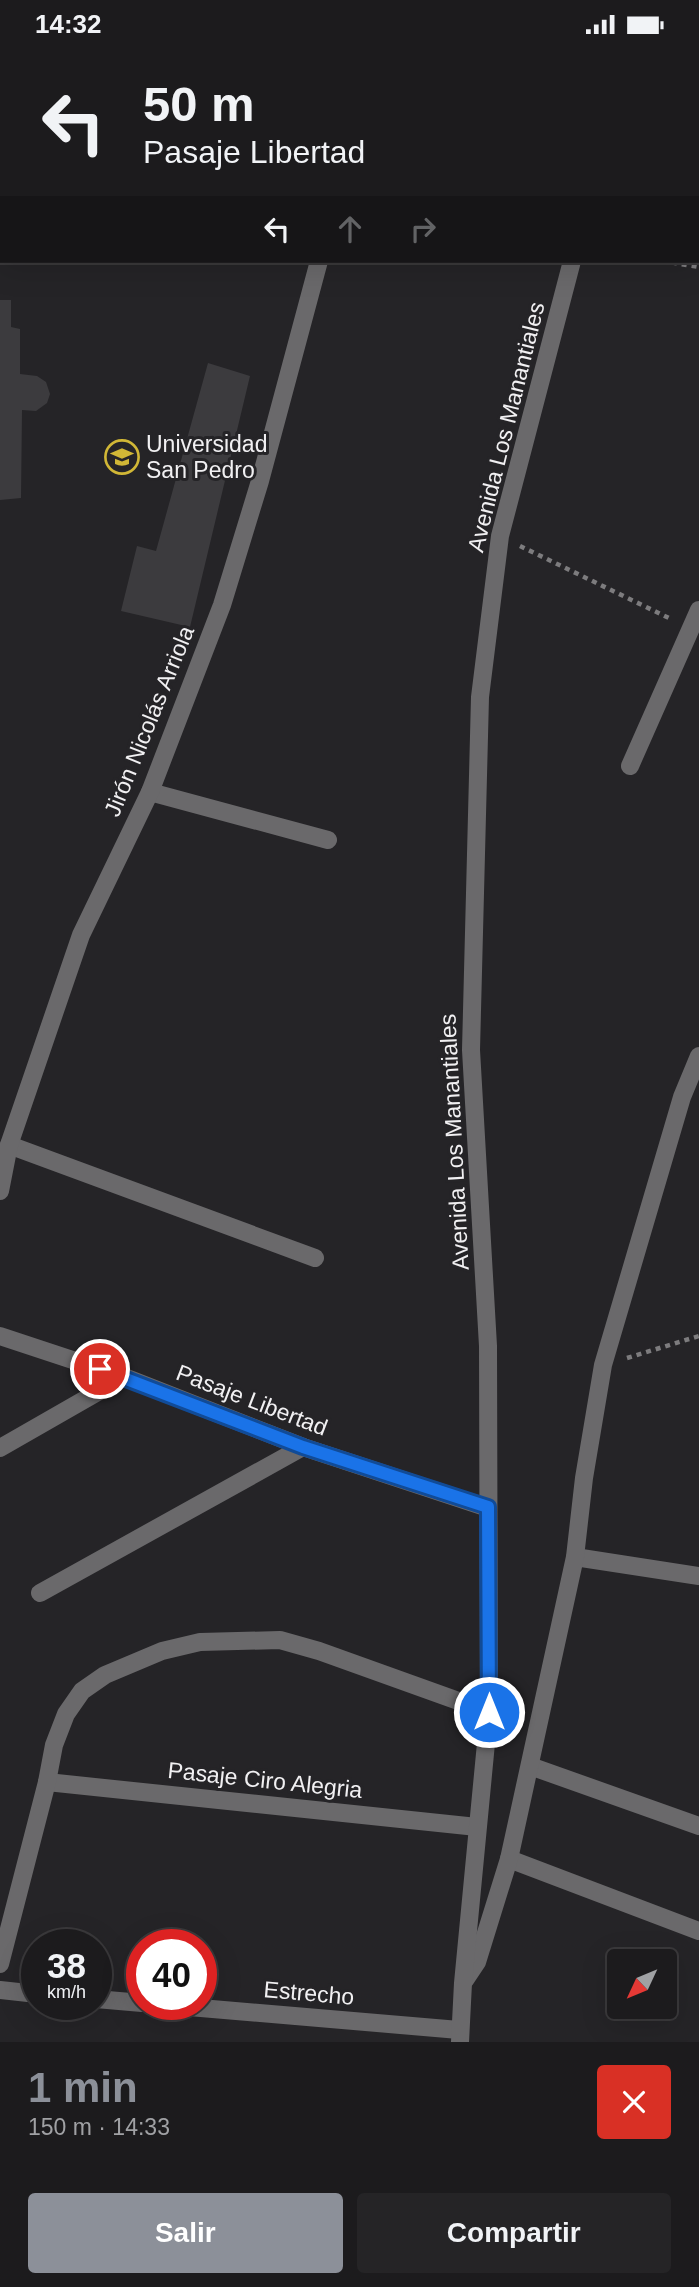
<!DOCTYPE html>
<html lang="es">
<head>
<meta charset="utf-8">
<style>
	:root { --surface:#1c1b1d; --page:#252426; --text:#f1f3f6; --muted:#a0a1a4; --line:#3a393b; --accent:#8c9099 }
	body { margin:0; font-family:Arial,sans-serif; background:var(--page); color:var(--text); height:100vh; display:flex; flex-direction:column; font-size:26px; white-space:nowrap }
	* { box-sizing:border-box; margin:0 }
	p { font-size:23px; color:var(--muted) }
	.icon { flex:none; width:38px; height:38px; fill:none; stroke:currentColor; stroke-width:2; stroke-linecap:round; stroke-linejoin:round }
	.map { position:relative; height:1993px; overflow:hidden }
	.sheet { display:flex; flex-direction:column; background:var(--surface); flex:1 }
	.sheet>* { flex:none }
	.guide { position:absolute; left:0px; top:0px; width:700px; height:214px; box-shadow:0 7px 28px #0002,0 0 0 2px var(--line); background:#1c1b1d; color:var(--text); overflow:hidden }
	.needle { width:46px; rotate:226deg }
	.controls { position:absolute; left:607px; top:1900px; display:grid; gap:14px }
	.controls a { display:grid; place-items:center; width:70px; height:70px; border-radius:7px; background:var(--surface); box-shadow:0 7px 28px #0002,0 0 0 2px var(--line); font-size:35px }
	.speed { position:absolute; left:21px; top:1880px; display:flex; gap:14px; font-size:35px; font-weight:700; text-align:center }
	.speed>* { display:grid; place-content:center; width:91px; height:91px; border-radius:50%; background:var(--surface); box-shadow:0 7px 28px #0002,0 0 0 2px var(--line); line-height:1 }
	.speed small { font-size:18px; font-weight:400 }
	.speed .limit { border:10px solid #d22; background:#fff; color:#111 }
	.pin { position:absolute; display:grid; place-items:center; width:60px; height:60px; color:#fff; margin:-30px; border:4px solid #fff; border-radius:50%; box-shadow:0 2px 7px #0007 }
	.me { position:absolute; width:77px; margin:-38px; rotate:0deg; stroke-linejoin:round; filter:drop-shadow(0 0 5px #0008) }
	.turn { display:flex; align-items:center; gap:24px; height:147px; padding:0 28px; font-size:32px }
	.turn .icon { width:91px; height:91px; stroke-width:2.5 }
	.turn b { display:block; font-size:49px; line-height:60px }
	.lanes { display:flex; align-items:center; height:66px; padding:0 28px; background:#0003; justify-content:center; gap:35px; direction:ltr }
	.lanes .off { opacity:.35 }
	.round { display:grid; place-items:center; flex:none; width:74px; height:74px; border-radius:7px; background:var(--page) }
	.head { display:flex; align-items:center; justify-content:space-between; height:119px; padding:0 28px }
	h1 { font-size:42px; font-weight:700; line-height:52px; color:var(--accent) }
	.button { display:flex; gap:14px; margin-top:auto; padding:14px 28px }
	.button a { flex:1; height:80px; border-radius:7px; background:var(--accent); color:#fff; font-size:28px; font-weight:700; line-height:80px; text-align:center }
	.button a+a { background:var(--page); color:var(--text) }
	.status { display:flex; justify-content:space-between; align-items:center; height:49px; padding:0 35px; background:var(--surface); direction:ltr }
	.status svg { height:19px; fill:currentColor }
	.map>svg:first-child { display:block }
	.building { fill:#3c3b3e }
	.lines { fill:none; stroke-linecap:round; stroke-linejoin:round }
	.path { stroke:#7d7c7e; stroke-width:4.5; stroke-dasharray:5 5; stroke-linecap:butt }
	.minor { stroke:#6a696b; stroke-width:18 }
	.route-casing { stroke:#114b97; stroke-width:18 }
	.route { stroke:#1a73e8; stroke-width:12 }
	.labels { text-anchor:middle; stroke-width:6; stroke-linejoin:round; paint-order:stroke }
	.street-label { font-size:23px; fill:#f1f0f2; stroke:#252427 }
	.poi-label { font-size:23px; fill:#f1f0f2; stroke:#252427; text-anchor:start }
</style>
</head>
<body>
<div class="status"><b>14:32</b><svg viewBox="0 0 49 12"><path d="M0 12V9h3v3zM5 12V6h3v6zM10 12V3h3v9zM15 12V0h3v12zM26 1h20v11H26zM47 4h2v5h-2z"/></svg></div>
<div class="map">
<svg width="699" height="1993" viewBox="0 0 699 1993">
	<rect width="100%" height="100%" fill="#252427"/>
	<g class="building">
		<polygon points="0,251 11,251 11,278 20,280 20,325 37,327 46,333 50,345 47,354 36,362 22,361 21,449 0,451"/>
		<polygon points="208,314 250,327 190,578 121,562 137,497 156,502"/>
	</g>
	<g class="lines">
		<g class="path">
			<polyline points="662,212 699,218"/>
			<polyline points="520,497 673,571"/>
			<polyline points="627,1309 699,1287"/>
		</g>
		<g class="minor">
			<polyline points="386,2 386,0"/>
			<polyline points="654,2 655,0"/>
			<polyline points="0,102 2,103"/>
			<polyline points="630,717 699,561"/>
			<polyline points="150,743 328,791"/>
			<polyline points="9,1096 315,1209"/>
			<polyline points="0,1142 9,1096 81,886 150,743 222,556 260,432 319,212"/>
			<polyline points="0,1287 124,1328 303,1398 488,1459"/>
			<polyline points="0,1399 124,1328"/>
			<polyline points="575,1508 699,1527"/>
			<polyline points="40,1544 303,1398"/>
			<polyline points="530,1717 699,1777"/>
			<polyline points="47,1733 477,1778"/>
			<polyline points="509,1810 699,1882"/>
			<polyline points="0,1915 47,1733 54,1696 66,1665 82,1642 105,1626 162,1602 200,1593 280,1591 319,1602 489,1663"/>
			<polyline points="465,1931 477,1913 509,1810 575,1508 584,1429 603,1316 682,1048 699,1007"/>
			<polyline points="0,1941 37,1945"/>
			<polyline points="96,1950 142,1954"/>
			<polyline points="154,1955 459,1981"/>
			<polyline points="460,1993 463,1934 489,1663 488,1297 471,1001 480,648 500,487 572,212"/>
		</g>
	</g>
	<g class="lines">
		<g class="route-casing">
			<polyline id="route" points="100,1320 303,1398 488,1458 489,1663"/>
		</g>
		<use href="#route" class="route"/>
	</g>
	<defs>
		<g id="university-ring" transform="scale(1.75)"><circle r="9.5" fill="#252427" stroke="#d1b736" stroke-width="1.5"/><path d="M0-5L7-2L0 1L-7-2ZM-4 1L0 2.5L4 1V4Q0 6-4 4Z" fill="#d1b736"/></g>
	</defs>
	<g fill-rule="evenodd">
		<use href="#university-ring" x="122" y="408"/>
	</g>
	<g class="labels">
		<g class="street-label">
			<text transform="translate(506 378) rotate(-76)" y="8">Avenida Los Manantiales</text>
			<text transform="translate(149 672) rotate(-68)" y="8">Jirón Nicolás Arriola</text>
			<text transform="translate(454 1093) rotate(-93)" y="8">Avenida Los Manantiales</text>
			<text transform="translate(252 1351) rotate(21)" y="8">Pasaje Libertad</text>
			<text transform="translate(265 1731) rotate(6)" y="8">Pasaje Ciro Alegria</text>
			<text transform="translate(309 1944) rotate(5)" y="8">Estrecho</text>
		</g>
		<g class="poi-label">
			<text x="146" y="403">Universidad<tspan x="146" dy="26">San Pedro</tspan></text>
		</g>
	</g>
</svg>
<div class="controls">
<a><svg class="needle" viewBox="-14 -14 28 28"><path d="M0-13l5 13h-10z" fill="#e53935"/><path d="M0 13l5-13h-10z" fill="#a0a1a4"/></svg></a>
</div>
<div class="speed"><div>38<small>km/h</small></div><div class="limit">40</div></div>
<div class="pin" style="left:100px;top:1320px;background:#d93025"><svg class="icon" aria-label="arrive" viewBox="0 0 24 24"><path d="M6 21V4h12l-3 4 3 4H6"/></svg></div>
<svg class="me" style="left:489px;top:1663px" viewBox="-20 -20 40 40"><circle r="17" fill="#1a73e8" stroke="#fff" stroke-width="3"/><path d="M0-11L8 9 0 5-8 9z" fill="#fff"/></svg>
<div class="guide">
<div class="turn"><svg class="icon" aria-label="left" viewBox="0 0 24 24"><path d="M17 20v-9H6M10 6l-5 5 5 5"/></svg><div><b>50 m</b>Pasaje Libertad</div></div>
<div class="lanes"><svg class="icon" aria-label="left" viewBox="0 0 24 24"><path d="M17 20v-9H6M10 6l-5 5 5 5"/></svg><svg class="icon off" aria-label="ahead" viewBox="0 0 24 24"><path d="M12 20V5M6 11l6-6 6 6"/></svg><svg class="icon off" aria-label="right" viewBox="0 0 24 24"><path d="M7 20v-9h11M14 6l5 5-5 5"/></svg></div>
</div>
</div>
<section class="sheet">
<div class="head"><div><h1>1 min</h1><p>150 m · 14:33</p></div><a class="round" style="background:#d93025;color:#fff"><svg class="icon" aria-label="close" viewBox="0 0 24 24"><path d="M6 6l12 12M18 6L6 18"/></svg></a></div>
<div class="button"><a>Salir</a><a>Compartir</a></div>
</section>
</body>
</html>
